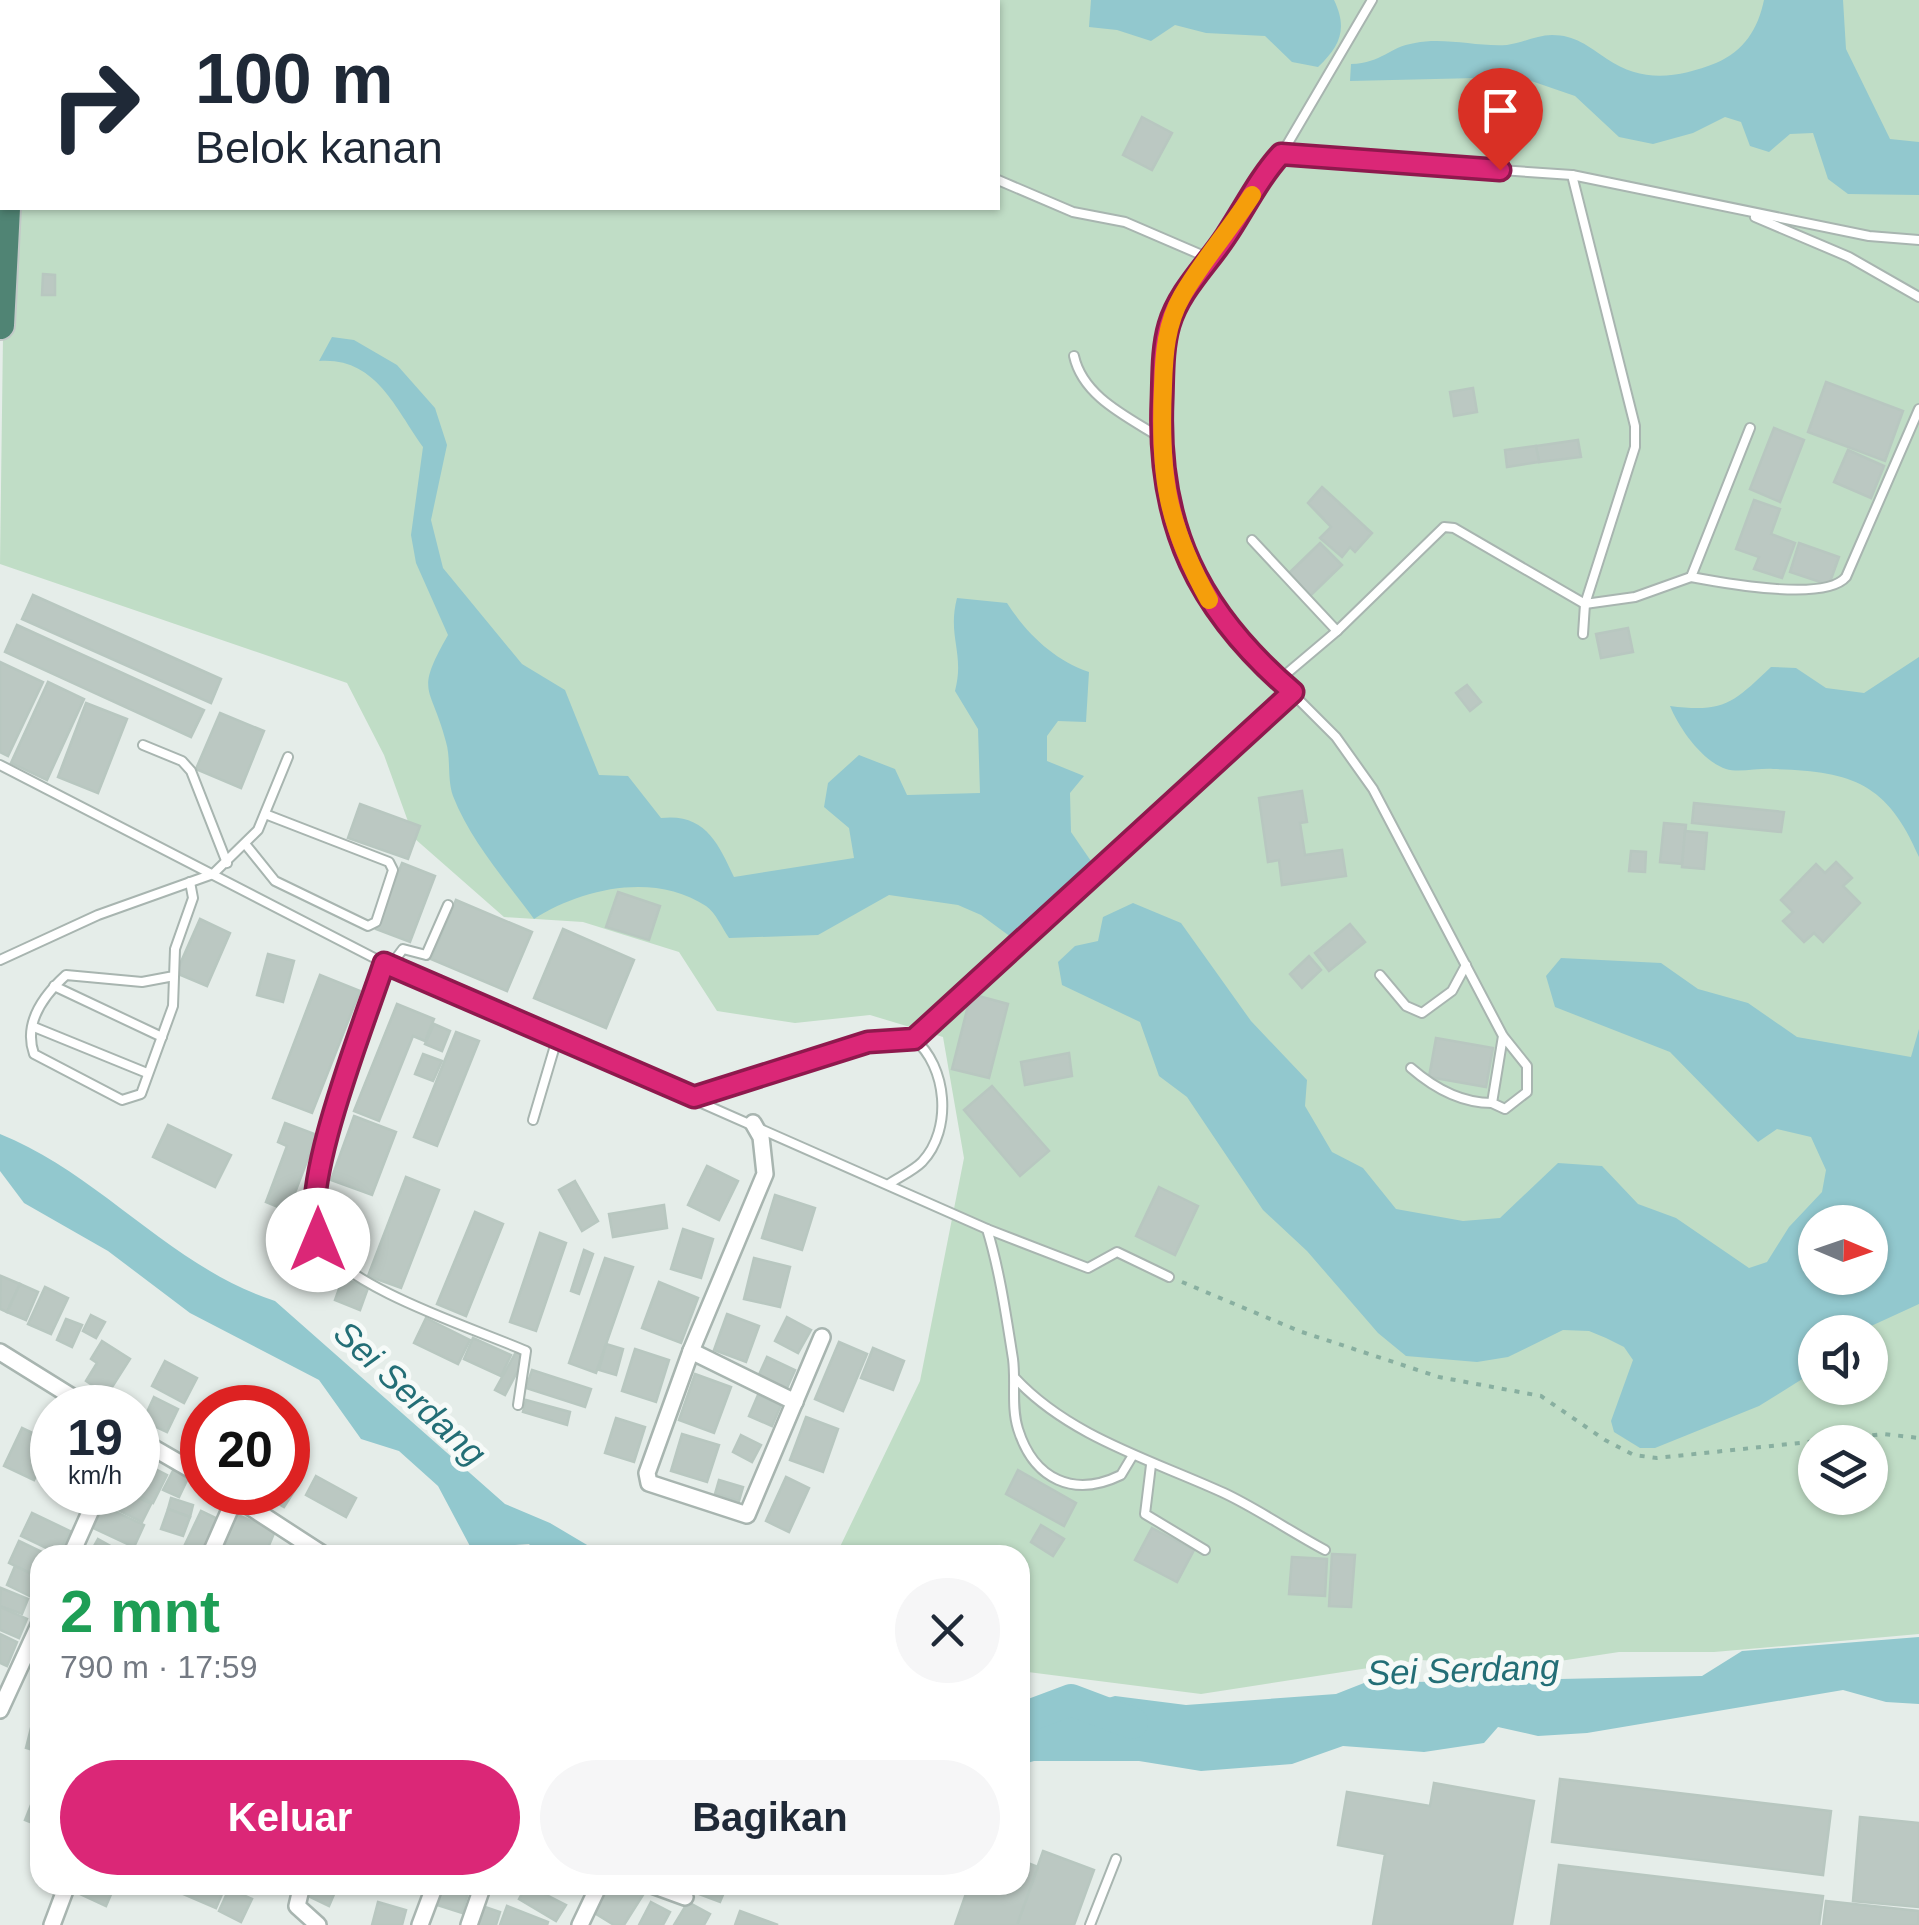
<!DOCTYPE html>
<html lang="id">
<head>
<meta charset="utf-8">
<style>
	:root { --surface:#fff; --page:#f6f6f7; --text:#1f2937; --muted:#747a83; --accent:#db2777 }
	body { margin:0; font-family:Helvetica,sans-serif; background:var(--page); color:var(--text); height:100vh; display:flex; flex-direction:column; font-size:38px; white-space:nowrap }
	* { box-sizing:border-box; margin:0 }
	p { font-size:32px; color:var(--muted) }
	.icon { flex:none; width:55px; height:55px; fill:none; stroke:currentColor; stroke-width:2; stroke-linecap:round; stroke-linejoin:round }
	.map { position:relative; flex:1; overflow:hidden }
	.sheet { position:absolute; left:30px; top:1545px; width:1000px; height:350px; display:flex; flex-direction:column; background:var(--surface); border-radius:30px; box-shadow:0 2px 8px #0004 }
	.sheet>* { flex:none }
	.top-card { position:absolute; left:0px; top:0px; width:1000px; height:210px; box-shadow:0 2px 8px #0004; background:#fff; color:var(--text); overflow:hidden }
	.needle { width:65px; rotate:92deg }
	.controls { position:absolute; left:1798px; top:1205px; display:grid; gap:20px }
	.controls a { display:grid; place-items:center; width:90px; height:90px; border-radius:50%; background:var(--surface); box-shadow:0 2px 8px #0004; font-size:50px }
	.speed { position:absolute; left:30px; top:1385px; display:flex; gap:20px; font-size:50px; font-weight:700; text-align:center }
	.speed>* { display:grid; place-content:center; width:130px; height:130px; border-radius:50%; background:var(--surface); box-shadow:0 2px 8px #0004; line-height:1 }
	.speed small { font-size:25px; font-weight:400 }
	.speed .limit { border:15px solid #d22; background:#fff; color:#111 }
	.pin { position:absolute; display:grid; place-items:center; width:85px; height:85px; color:#fff; margin:-102px -42px; border-radius:50% 50% 50% 0; rotate:-45deg; box-shadow:0 0 10px #0007 }
	.pin .icon { rotate:45deg }
	.me { position:absolute; width:110px; margin:-55px; rotate:0deg; stroke-linejoin:round; filter:drop-shadow(0 0 8px #0008) }
	.turn { display:flex; align-items:center; gap:35px; height:210px; padding:0 30px; font-size:45px }
	.turn .icon { width:130px; height:130px; stroke-width:2.5 }
	.turn b { display:block; font-size:70px; line-height:85px }
	.round { display:grid; place-items:center; flex:none; width:105px; height:105px; border-radius:52px; background:var(--page) }
	.summary { display:flex; align-items:center; justify-content:space-between; height:170px; padding:0 30px }
	h1 { font-size:60px; font-weight:700; line-height:75px; color:#1e9e55 }
	.action { display:flex; gap:20px; margin-top:auto; padding:20px 30px }
	.action a { flex:1; height:115px; border-radius:60px; background:var(--accent); color:#fff; font-size:40px; font-weight:700; line-height:115px; text-align:center }
	.action a+a { background:var(--page); color:var(--text) }
	.map>svg:first-child { display:block }
	.green { fill:#c0ddc6; fill-rule:evenodd }
	.water { fill:#92c8ce; fill-rule:evenodd }
	.lines { fill:none; stroke-linecap:round; stroke-linejoin:round }
	.river { stroke:#92c8ce; stroke-width:32 }
	.building { fill:#bbc8c2; stroke:#b8c7c0; stroke-width:2.5 }
	.service-casing { stroke:#a8b5b0; stroke-width:12 }
	.minor-casing { stroke:#a8b5b0; stroke-width:20 }
	.trunk-casing { stroke:#c2c9c7; stroke-width:32 }
	.path { stroke:#88afa0; stroke-width:4; stroke-dasharray:5 8; stroke-linecap:butt }
	.service { stroke:#fff; stroke-width:8 }
	.minor { stroke:#fff; stroke-width:15 }
	.trunk { stroke:#508474; stroke-width:28 }
	.route-casing { stroke:#8e194d; stroke-width:25 }
	.route { stroke:#db2777; stroke-width:18 }
	.slow { stroke:#f59e0b; stroke-width:18 }
	.labels { text-anchor:middle; stroke-width:10; stroke-linejoin:round; paint-order:stroke }
	.water-label { font-size:35px; font-style:italic; fill:#236e76; stroke:#f6faf8 }
</style>
</head>
<body>
<div class="map">
<svg width="1919" height="1925" viewBox="0 0 1919 1925">
	<rect width="100%" height="100%" fill="#e5ede9"/>
	<path class="green" d="M22,0H1919V1634L1714,1652H1619L1527,1666L1420,1660L1201,1694L1020,1671V1555H836L920,1381L964,1158L943,1037L870,1015L795,1023L717,1011L679,952L583,922L504,917L414,838L384,755L347,683L0,564L4,260L9,208H998V2ZM1815,1222H1870V1278H1815ZM1815,1332H1870V1388H1815ZM1815,1442H1870V1498H1815Z"/>
	<g class="water">
		<path d="M1091,0H1334C1348,29 1340,46 1318,67L1292,62L1265,36L1206,33L1175,25L1151,41L1117,30L1089,27Z"/>
		<path d="M1764,0H1843L1846,49L1890,139L1919,142V195L1848,194L1828,179L1813,133L1790,134L1769,152L1750,146L1741,122L1725,117L1693,133L1653,144L1619,137L1575,96L1520,77L1350,81L1351,64C1383,63 1388,47 1415,43C1445,37 1477,47 1507,45C1522,43 1537,35 1552,35C1575,35 1588,46 1607,59C1642,83 1678,78 1716,63C1744,51 1758,29 1764,0Z"/>
		<path d="M332,337L354,340L397,365L435,408L447,445L431,520L443,568L522,664L565,690L599,775L628,776L661,818C705,813 718,843 734,877L854,858L849,828L824,807L828,783L859,755L895,769L907,795L980,793L978,729L955,691C965,653 947,637 957,598L1007,603C1027,634 1054,660 1089,672L1086,722L1058,721L1047,736V761L1084,776L1070,793L1071,832L1093,864L1019,943L981,915L958,905L889,895L818,935L729,938C722,928 716,913 706,906C655,872 582,888 534,919C506,881 470,840 453,796C447,779 451,759 446,742C431,684 414,695 448,635L416,563L411,535L423,447C394,406 375,357 319,361Z"/>
		<path d="M1919,657V857C1887,782 1851,771 1773,769C1759,768 1738,773 1726,769C1702,761 1679,728 1670,706C1724,713 1733,703 1771,667L1796,668L1826,688L1864,693Z"/>
		<path d="M1133,903L1181,923L1251,1021L1307,1080L1305,1106L1332,1152L1363,1168L1396,1209L1463,1221L1500,1218L1558,1163L1602,1166L1638,1204L1676,1218L1749,1268L1767,1262L1789,1227L1822,1192L1826,1170L1811,1137L1777,1129L1758,1142L1670,1052L1555,1007L1546,976L1561,958L1661,963L1698,989L1748,1003L1797,1037L1911,1057L1919,1029V1304L1858,1332H1815V1371L1759,1406L1655,1448H1640L1614,1432L1611,1421L1633,1360L1624,1347L1606,1338L1589,1331L1563,1330L1508,1357L1477,1362L1406,1356L1378,1333L1307,1251L1263,1210L1187,1097L1159,1076L1140,1022L1062,985L1058,962L1075,946L1098,941L1103,917ZM1870,1222V1278H1815V1222Z"/>
		<path d="M0,1134C100,1174 172,1268 275,1301L505,1504L550,1523L604,1555H538L529,1544L471,1548L438,1486L399,1451L361,1439L319,1380L190,1313L108,1251L24,1203L0,1171Z"/>
		<polygon points="1919,1637 1919,1704 1886,1702 1843,1690 1587,1733 1538,1736 1498,1727 1484,1743 1424,1752 1343,1746 1292,1764 1201,1771 1139,1761 1034,1761 1020,1765 1020,1723 1115,1696 1186,1705 1336,1694 1364,1683 1702,1676 1742,1651"/>
	</g>
	<g class="lines">
		<polyline class="river" points="1020,1719 1071,1700 1132,1723"/>
	</g>
	<g class="building">
		<polygon points="1142,117 1172,133 1152,170 1123,155"/>
		<polygon points="43,274 55,275 55,295 42,295"/>
		<polygon points="1826,382 1903,411 1885,461 1808,432"/>
		<polygon points="1473,388 1477,412 1454,416 1450,392"/>
		<polygon points="1774,428 1804,440 1780,502 1750,489"/>
		<polygon points="1578,440 1581,457 1539,462 1536,446"/>
		<polygon points="1536,446 1539,462 1507,467 1505,450"/>
		<polygon points="1848,450 1884,466 1871,498 1834,482"/>
		<polygon points="1322,487 1372,533 1355,552 1350,547 1342,557 1320,538 1331,527 1308,503"/>
		<polygon points="1754,500 1780,509 1771,534 1795,543 1782,578 1754,569 1759,557 1736,549"/>
		<polygon points="1320,543 1342,565 1310,596 1288,574"/>
		<polygon points="1799,543 1839,557 1829,585 1790,572"/>
		<polygon points="33,595 221,679 211,703 22,619"/>
		<polygon points="17,625 204,710 191,737 5,652"/>
		<polygon points="1628,628 1633,652 1601,658 1596,634"/>
		<polygon points="0,662 43,682 8,756 0,752"/>
		<polygon points="48,682 84,699 47,780 11,763"/>
		<polygon points="1467,685 1481,702 1470,711 1456,693"/>
		<polygon points="86,703 127,719 98,793 58,777"/>
		<polygon points="220,713 264,731 241,788 196,769"/>
		<polygon points="1302,791 1307,822 1300,823 1305,855 1342,850 1346,876 1282,885 1279,860 1268,862 1259,798"/>
		<polygon points="1694,803 1784,812 1781,832 1692,823"/>
		<polygon points="360,804 420,826 408,859 348,838"/>
		<polygon points="1664,823 1686,825 1682,864 1660,862"/>
		<polygon points="1685,831 1707,833 1704,869 1682,867"/>
		<polygon points="1631,851 1646,852 1645,872 1629,871"/>
		<polygon points="1836,862 1852,878 1843,886 1860,903 1823,942 1814,933 1804,942 1783,921 1793,912 1781,900 1816,864 1825,873"/>
		<polygon points="402,863 435,876 410,942 376,929"/>
		<polygon points="618,892 660,906 649,940 606,927"/>
		<polygon points="456,900 532,932 507,991 431,959"/>
		<polygon points="200,919 230,933 207,986 176,973"/>
		<polygon points="1350,924 1365,942 1329,971 1315,953"/>
		<polygon points="563,929 634,960 606,1028 534,998"/>
		<polygon points="268,954 294,961 283,1002 257,995"/>
		<polygon points="1309,956 1321,970 1302,988 1290,974"/>
		<polygon points="320,975 360,991 312,1113 273,1098"/>
		<polygon points="971,994 1008,1004 989,1078 952,1069"/>
		<polygon points="397,1004 434,1019 425,1041 413,1036 379,1121 354,1111"/>
		<polygon points="434,1024 450,1031 442,1051 425,1044"/>
		<polygon points="456,1032 479,1041 437,1146 414,1137"/>
		<polygon points="1436,1038 1493,1048 1486,1087 1429,1077"/>
		<polygon points="1069,1053 1072,1076 1025,1085 1021,1062"/>
		<polygon points="423,1054 442,1061 433,1081 415,1074"/>
		<polygon points="992,1086 1049,1151 1020,1176 964,1110"/>
		<polygon points="354,1116 396,1132 372,1195 331,1180"/>
		<polygon points="285,1123 317,1135 288,1211 266,1202 287,1146 278,1142"/>
		<polygon points="168,1125 231,1155 215,1187 153,1157"/>
		<polygon points="707,1166 738,1181 719,1220 688,1205"/>
		<polygon points="406,1177 439,1190 401,1288 368,1276"/>
		<polygon points="575,1181 598,1221 582,1231 559,1190"/>
		<polygon points="1159,1187 1198,1206 1175,1255 1136,1236"/>
		<polygon points="775,1195 815,1208 802,1250 762,1238"/>
		<polygon points="664,1205 667,1228 613,1237 609,1214"/>
		<polygon points="475,1212 503,1224 466,1316 437,1304"/>
		<polygon points="683,1229 713,1239 701,1278 671,1269"/>
		<polygon points="540,1233 566,1243 536,1331 510,1322"/>
		<polygon points="584,1250 593,1254 579,1294 571,1291"/>
		<polygon points="605,1258 633,1267 596,1373 569,1363"/>
		<polygon points="754,1258 790,1267 780,1307 744,1299"/>
		<polygon points="1,1276 20,1284 7,1312 0,1309"/>
		<polygon points="343,1278 368,1288 360,1310 335,1300"/>
		<polygon points="659,1282 698,1298 681,1343 642,1328"/>
		<polygon points="20,1284 38,1292 26,1320 7,1312"/>
		<polygon points="45,1287 68,1298 51,1334 28,1324"/>
		<polygon points="727,1314 759,1326 746,1362 714,1350"/>
		<polygon points="91,1315 105,1322 96,1338 83,1331"/>
		<polygon points="787,1317 811,1330 798,1353 775,1341"/>
		<polygon points="426,1318 470,1340 458,1364 414,1343"/>
		<polygon points="66,1319 82,1325 72,1347 57,1340"/>
		<polygon points="473,1338 511,1355 501,1376 464,1359"/>
		<polygon points="102,1341 130,1359 100,1406 88,1398 95,1387 86,1381 97,1363 91,1359"/>
		<polygon points="839,1342 867,1354 843,1411 815,1399"/>
		<polygon points="606,1344 623,1349 616,1375 599,1370"/>
		<polygon points="873,1348 904,1361 893,1390 861,1378"/>
		<polygon points="635,1349 669,1360 656,1402 622,1391"/>
		<polygon points="516,1352 525,1357 505,1395 495,1390"/>
		<polygon points="767,1357 795,1370 786,1390 758,1377"/>
		<polygon points="165,1361 197,1378 184,1403 152,1386"/>
		<polygon points="532,1370 591,1389 585,1407 526,1388"/>
		<polygon points="695,1374 731,1387 714,1433 679,1420"/>
		<polygon points="227,1392 255,1408 219,1408"/>
		<polygon points="758,1395 781,1405 772,1426 749,1416"/>
		<polygon points="154,1397 178,1409 167,1432 143,1421"/>
		<polygon points="526,1400 570,1412 567,1425 523,1412"/>
		<polygon points="806,1417 838,1429 823,1472 790,1460"/>
		<polygon points="616,1418 645,1427 634,1462 605,1453"/>
		<polygon points="22,1428 52,1442 34,1480 4,1466"/>
		<polygon points="682,1434 719,1445 707,1482 671,1471"/>
		<polygon points="741,1435 761,1445 752,1462 733,1452"/>
		<polygon points="138,1460 167,1475 153,1503 132,1492 138,1492"/>
		<polygon points="288,1467 303,1477 284,1507 267,1497 270,1492 288,1492"/>
		<polygon points="174,1469 189,1476 179,1497 163,1490"/>
		<polygon points="1018,1470 1076,1503 1064,1526 1006,1494"/>
		<polygon points="316,1476 356,1498 346,1517 306,1495"/>
		<polygon points="786,1477 809,1488 789,1532 766,1521"/>
		<polygon points="719,1480 743,1487 739,1501 715,1494"/>
		<polygon points="106,1492 127,1492 151,1504 142,1522 102,1502"/>
		<polygon points="171,1498 193,1505 190,1517 168,1509"/>
		<polygon points="103,1506 144,1525 134,1547 93,1528"/>
		<polygon points="168,1509 190,1517 183,1536 161,1529"/>
		<polygon points="201,1511 218,1519 201,1555 180,1555"/>
		<polygon points="231,1512 275,1531 265,1555 222,1554 227,1541 220,1538"/>
		<polygon points="32,1513 70,1531 59,1554 21,1536"/>
		<polygon points="1041,1525 1064,1539 1053,1556 1031,1542"/>
		<polygon points="1152,1528 1194,1550 1177,1582 1135,1560"/>
		<polygon points="98,1539 125,1554 124,1555 89,1555"/>
		<polygon points="19,1541 48,1555 40,1555 40,1578 9,1563"/>
		<polygon points="1332,1554 1355,1555 1351,1607 1329,1606"/>
		<polygon points="1292,1557 1327,1559 1325,1596 1289,1594"/>
		<polygon points="15,1566 40,1578 40,1601 7,1585"/>
		<polygon points="1,1588 28,1599 22,1614 0,1606"/>
		<polygon points="0,1607 27,1619 19,1638 0,1630"/>
		<polygon points="0,1634 17,1642 7,1666 0,1663"/>
		<polygon points="33,1720 40,1722 40,1752 26,1748"/>
		<polygon points="1560,1779 1831,1811 1823,1875 1552,1842"/>
		<polygon points="1434,1783 1534,1801 1512,1925 1373,1925 1385,1854 1338,1845 1347,1792 1430,1806"/>
		<polygon points="37,1790 40,1792 40,1826 25,1820"/>
		<polygon points="1860,1817 1919,1823 1919,1907 1853,1901"/>
		<polygon points="1043,1851 1094,1870 1074,1925 1017,1925"/>
		<polygon points="1020,1860 1038,1867 1017,1925 955,1925 969,1885 1020,1885"/>
		<polygon points="1559,1865 1823,1896 1819,1925 1551,1925"/>
		<polygon points="71,1885 115,1885 106,1906 69,1889"/>
		<polygon points="184,1885 221,1885 225,1887 216,1908 181,1893"/>
		<polygon points="315,1885 338,1885 329,1906 310,1897"/>
		<polygon points="443,1885 469,1890 462,1913 437,1905"/>
		<polygon points="527,1885 566,1905 556,1921 519,1899"/>
		<polygon points="610,1885 627,1885 643,1895 624,1925 614,1925 593,1912"/>
		<polygon points="693,1885 727,1885 720,1902 691,1891"/>
		<polygon points="229,1889 252,1899 241,1922 219,1911"/>
		<polygon points="1826,1901 1919,1911 1918,1925 1823,1925"/>
		<polygon points="378,1902 406,1910 402,1925 372,1925"/>
		<polygon points="651,1902 670,1912 663,1925 639,1925"/>
		<polygon points="688,1902 710,1914 704,1925 674,1925"/>
		<polygon points="482,1906 500,1912 496,1925 476,1925"/>
		<polygon points="507,1906 548,1922 547,1925 500,1925"/>
		<polygon points="740,1911 778,1925 735,1925"/>
	</g>
	<g class="lines">
		<g class="service-casing">
			<g id="service">
				<polyline points="619,0 624,2"/>
				<polyline points="918,2 919,0"/>
				<polyline points="1281,155 1572,175 1869,236 1919,240"/>
				<polyline points="1572,175 1635,426 1635,447 1585,604 1583,634"/>
				<polyline points="998,180 1073,212 1125,222 1211,259"/>
				<polyline points="1755,217 1849,257 1919,297"/>
				<path d="M1074,356C1083,397 1128,417 1161,438"/>
				<path d="M1750,428L1691,577C1723,583 1825,602 1846,577L1919,409"/>
				<polyline points="1252,540 1337,631 1279,680 1216,613 1184,554 1160,455 1165,349 1183,294 1281,155 1372,0"/>
				<polyline points="1337,631 1444,527 1454,528 1585,604 1635,597 1691,577"/>
				<polyline points="1279,680 1336,737 1373,789 1503,1036 1527,1066 1527,1092 1505,1109 1492,1103 1503,1036"/>
				<polyline points="143,745 182,761 191,771 227,863"/>
				<polyline points="0,765 384,963 987,1229 1088,1268 1117,1252 1169,1277"/>
				<polyline points="246,845 275,881 368,926 376,922 393,870 389,862 265,814"/>
				<polyline points="0,960 98,915 213,874 258,830 288,757"/>
				<path d="M384,963C368,1011 294,1202 319,1242C349,1289 473,1328 526,1351L518,1405"/>
				<polyline points="391,965 403,949 426,955 448,905"/>
				<polyline points="1380,975 1406,1006 1422,1013 1452,991 1466,965"/>
				<path d="M174,976L142,982L66,975C44,995 23,1023 34,1054L122,1100L141,1094L173,1006L175,949L193,898L190,882"/>
				<polyline points="54,986 162,1037"/>
				<polyline points="34,1027 147,1073"/>
				<polyline points="914,1039 1293,692"/>
				<path d="M1411,1068C1434,1088 1462,1103 1492,1103"/>
				<path d="M694,1097L868,1042L914,1039C947,1066 953,1129 922,1162C913,1171 899,1177 889,1184"/>
				<polyline points="533,1120 557,1039"/>
				<path d="M987,1229C1000,1272 1006,1315 1013,1359C1016,1382 1011,1407 1018,1429C1034,1480 1074,1498 1121,1475L1133,1455"/>
				<path d="M1015,1378C1070,1437 1152,1460 1224,1493C1258,1509 1291,1532 1325,1550"/>
				<polyline points="1151,1465 1145,1514 1205,1550"/>
				<polyline points="1090,1925 1116,1859"/>
			</g>
		</g>
		<g class="minor-casing">
			<g id="minor">
				<polyline points="753,1123 761,1137 765,1174 691,1351 647,1473 649,1483 747,1515 822,1337"/>
				<polyline points="691,1351 795,1402"/>
				<polyline points="0,1352 90,1408"/>
				<polyline points="138,1439 202,1476"/>
				<polyline points="227,1492 324,1555"/>
				<polyline points="71,1555 99,1492"/>
				<polyline points="210,1555 235,1498"/>
				<polyline points="0,1710 40,1623"/>
				<polyline points="302,1885 297,1906 318,1925"/>
				<polyline points="652,1885 685,1897"/>
				<polyline points="52,1925 67,1885"/>
				<polyline points="420,1925 435,1885"/>
				<polyline points="469,1925 483,1885"/>
				<polyline points="580,1925 599,1885"/>
			</g>
		</g>
		<g class="trunk-casing">
			<g id="trunk">
				<polyline points="14,2 14,0"/>
				<polyline points="0,149 2,149"/>
				<polyline points="0,325 6,208"/>
			</g>
		</g>
		<polyline class="path" points="1182,1282 1299,1331 1439,1377 1541,1396 1605,1440 1634,1455 1657,1458 1884,1434 1919,1438"/>
		<use href="#service" class="service"/>
		<use href="#minor" class="minor"/>
		<use href="#trunk" class="trunk"/>
	</g>
	<g class="lines">
		<g class="route-casing">
			<path id="route" d="M318,1240C297,1189 366,1019 384,963L694,1097L868,1042L914,1039L1293,692C1198,611 1157,526 1162,401C1163,376 1162,349 1169,325C1179,291 1207,265 1226,236C1244,209 1259,178 1281,154L1500,170"/>
		</g>
		<use href="#route" class="route"/>
		<path class="slow" d="M1209,600C1166,523 1159,473 1163,386C1164,354 1166,324 1182,296C1200,264 1231,228 1252,195"/>
	</g>
	<g class="labels">
		<g class="water-label">
			<text transform="translate(410 1393) rotate(43)" y="12">Sei Serdang</text>
			<text transform="translate(1463 1670) rotate(-2)" y="12">Sei Serdang</text>
		</g>
	</g>
</svg>
<div class="controls">
<a><svg class="needle" viewBox="-14 -14 28 28"><path d="M0-13l5 13h-10z" fill="#e53935"/><path d="M0 13l5-13h-10z" fill="#747a83"/></svg></a>
<a><svg class="icon" aria-label="sound" viewBox="0 0 24 24"><path d="M4 9h4l5-4v14l-5-4H4zM17 9q2 3 0 6"/></svg></a>
<a><svg class="icon" aria-label="layers" viewBox="0 0 24 24"><path d="M12 4l9 5-9 5-9-5zM3 14l9 5 9-5"/></svg></a>
</div>
<div class="speed"><div>19<small>km/h</small></div><div class="limit">20</div></div>
<div class="pin" style="left:1500px;top:170px;background:#d93025"><svg class="icon" aria-label="arrive" viewBox="0 0 24 24"><path d="M6 21V4h12l-3 4 3 4H6"/></svg></div>
<svg class="me" style="left:318px;top:1240px" viewBox="-20 -20 40 40"><circle r="19" fill="#fff"/><path d="M0-13L10 11 0 6-10 11z" fill="#db2777"/></svg>
<div class="top-card">
<div class="turn"><svg class="icon" aria-label="right" viewBox="0 0 24 24"><path d="M7 20v-9h11M14 6l5 5-5 5"/></svg><div><b>100 m</b>Belok kanan</div></div>
</div>
<section class="sheet">
<div class="summary"><div><h1>2 mnt</h1><p>790 m · 17:59</p></div><a class="round"><svg class="icon" aria-label="close" viewBox="0 0 24 24"><path d="M6 6l12 12M18 6L6 18"/></svg></a></div>
<div class="action"><a>Keluar</a><a>Bagikan</a></div>
</section>
</div>
</body>
</html>
